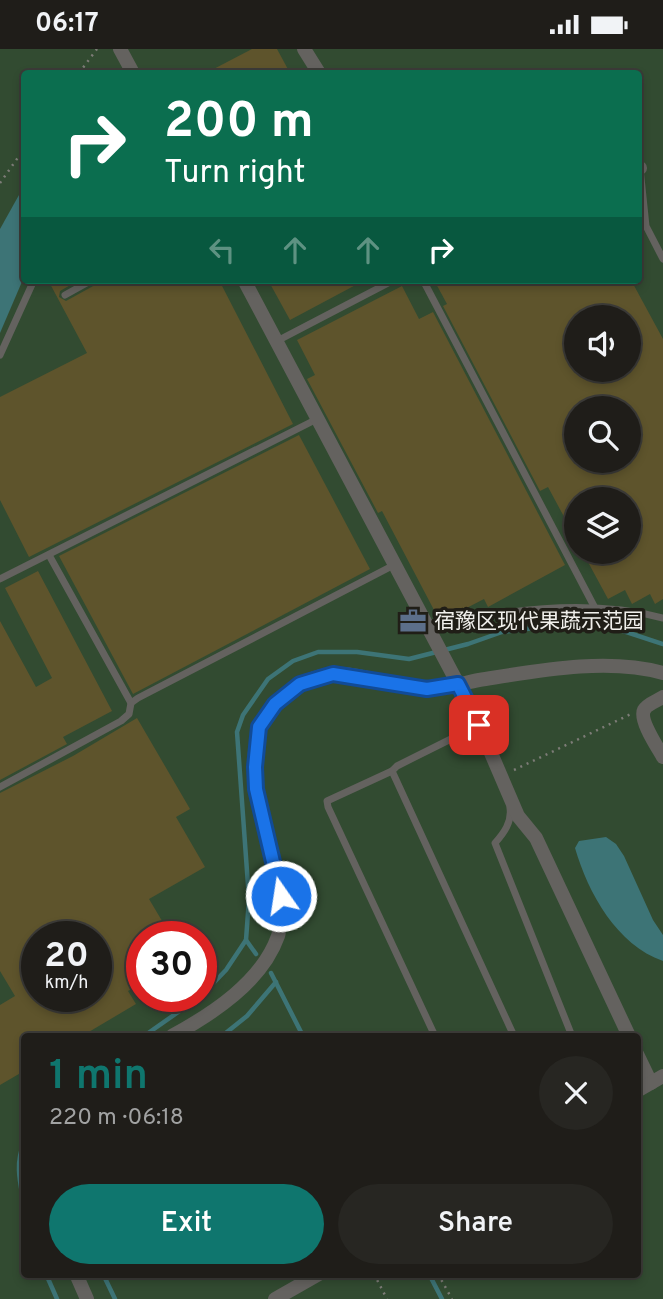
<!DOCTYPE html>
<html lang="en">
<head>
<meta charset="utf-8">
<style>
	:root { --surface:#1f1d19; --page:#272622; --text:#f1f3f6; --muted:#a1a2a2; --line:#3c3b38; --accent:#0f766e }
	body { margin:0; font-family:Overpass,"Noto Sans SC",sans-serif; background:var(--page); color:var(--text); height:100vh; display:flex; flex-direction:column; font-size:26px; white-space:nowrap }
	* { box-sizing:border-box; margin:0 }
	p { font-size:23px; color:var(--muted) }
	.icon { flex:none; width:38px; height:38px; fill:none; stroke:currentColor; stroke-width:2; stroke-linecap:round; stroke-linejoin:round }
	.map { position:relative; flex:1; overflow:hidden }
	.drawer { position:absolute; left:21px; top:984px; width:620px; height:245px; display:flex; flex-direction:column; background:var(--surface); border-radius:7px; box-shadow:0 4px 10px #0003,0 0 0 2px var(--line) }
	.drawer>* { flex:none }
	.guide { position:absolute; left:21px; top:21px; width:621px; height:214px; border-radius:7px; box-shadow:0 4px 10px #0003,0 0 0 2px var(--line); background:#0b6e4f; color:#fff; overflow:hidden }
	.buttons { position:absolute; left:564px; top:256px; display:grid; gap:14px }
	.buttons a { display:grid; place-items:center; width:77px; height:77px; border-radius:50%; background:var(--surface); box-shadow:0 4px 10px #0003,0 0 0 2px var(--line); font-size:35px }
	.speed { position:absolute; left:21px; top:872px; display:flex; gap:14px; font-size:35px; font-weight:700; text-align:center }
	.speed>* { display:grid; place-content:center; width:91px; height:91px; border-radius:50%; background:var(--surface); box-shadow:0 4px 10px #0003,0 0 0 2px var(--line); line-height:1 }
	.speed small { font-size:18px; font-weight:400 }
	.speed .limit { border:10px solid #d22; background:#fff; color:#111 }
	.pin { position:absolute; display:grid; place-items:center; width:60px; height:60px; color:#fff; margin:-30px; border-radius:14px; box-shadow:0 4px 10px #0006 }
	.me { position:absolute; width:77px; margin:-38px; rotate:347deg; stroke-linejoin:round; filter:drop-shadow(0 0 5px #0008) }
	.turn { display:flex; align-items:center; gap:24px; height:147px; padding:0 28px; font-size:32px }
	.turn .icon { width:91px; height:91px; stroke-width:2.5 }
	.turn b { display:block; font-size:49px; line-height:60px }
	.lanes { display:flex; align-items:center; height:66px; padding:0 28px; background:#0003; justify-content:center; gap:35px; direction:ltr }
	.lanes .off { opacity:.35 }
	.round { display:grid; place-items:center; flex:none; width:74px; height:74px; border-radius:37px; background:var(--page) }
	.overview { display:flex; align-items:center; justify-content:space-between; height:119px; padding:0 28px }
	h1 { font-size:42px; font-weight:600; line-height:52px; color:var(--accent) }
	.button { display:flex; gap:14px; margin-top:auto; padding:14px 28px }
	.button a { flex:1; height:80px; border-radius:42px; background:var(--accent); color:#fff; font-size:28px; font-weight:600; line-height:80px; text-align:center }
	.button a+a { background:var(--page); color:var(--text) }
	.status { display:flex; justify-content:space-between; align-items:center; height:49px; padding:0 35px; background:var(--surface); direction:ltr }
	.status svg { height:19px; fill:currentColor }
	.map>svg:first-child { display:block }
	.green { fill:#324b31; fill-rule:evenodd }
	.water { fill:#3d7476 }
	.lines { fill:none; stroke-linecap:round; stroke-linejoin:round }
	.stream { stroke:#3d7476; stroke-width:4.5 }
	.building { fill:#5e542c; fill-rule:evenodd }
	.path { stroke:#7d7c77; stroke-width:2.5; stroke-dasharray:2 5; stroke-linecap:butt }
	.lane { stroke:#64625f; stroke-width:7 }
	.street { stroke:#64625f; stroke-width:14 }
	.route-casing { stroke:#114b97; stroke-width:18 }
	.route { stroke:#1a73e8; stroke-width:12 }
	.labels { text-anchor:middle; stroke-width:7; stroke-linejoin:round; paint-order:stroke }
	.poi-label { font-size:21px; fill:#f1f0ec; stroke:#201e17; text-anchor:start }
</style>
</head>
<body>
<div class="status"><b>06:17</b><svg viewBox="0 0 49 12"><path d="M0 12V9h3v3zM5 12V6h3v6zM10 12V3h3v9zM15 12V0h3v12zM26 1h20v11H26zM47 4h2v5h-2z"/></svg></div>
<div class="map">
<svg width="663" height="1250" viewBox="0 0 663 1250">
	<rect width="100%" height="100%" fill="#292721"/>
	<path class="green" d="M0,0H663V1250H0ZM24,24H639V231H24ZM576,268H628V320H576ZM576,359H628V411H576ZM576,450H628V502H576ZM37,887H96V947H37ZM142,887H201V947H142ZM24,987H637V1225H24Z"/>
	<g class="water">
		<polygon points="24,137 24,228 0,284 0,180"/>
		<path d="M606,788L616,795L624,807L653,871L663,886V912C617,896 588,844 575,799L579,792Z"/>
	</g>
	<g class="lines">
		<g class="stream">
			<polyline points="246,891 256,905"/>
			<polyline points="271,924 303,987"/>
			<polyline points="144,987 201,947 226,921 246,891 249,850 237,683 243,666 268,630 293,612 318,603 357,603 409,610 468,595 502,583 566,575 605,576 663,595"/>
			<polyline points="222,987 247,967 276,933"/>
			<path d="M24,1094C15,1115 20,1133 24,1155"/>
			<polyline points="46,1225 57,1250"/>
			<polyline points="103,1225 115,1250"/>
			<polyline points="429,1225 442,1250"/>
		</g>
	</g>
	<g class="building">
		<polygon points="252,0 277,0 290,24 206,24"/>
		<polygon points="48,231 79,231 60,242 59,248 66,252 95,236 98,231 219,231 293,375 29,508 0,451 0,348 87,304"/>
		<polygon points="268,231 365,231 290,271"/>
		<path d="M434,231H631L663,290V550L655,555L650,545L632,555L625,541L608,550L582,502H628V450H576V490L548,438L540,442L443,257L447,255ZM576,268H628V320H576ZM576,359H628V411H576Z"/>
		<polygon points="402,237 419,270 433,263 565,516 488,558 484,550 453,566 434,561 382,462 378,464 307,330 315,326 297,291"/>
		<polygon points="299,386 370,520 133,645 59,507"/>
		<polygon points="38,522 112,662 63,688 67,695 0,731 0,572 36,638 52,629 5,539"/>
		<path d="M137,669L190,760L176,768L205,818L149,850L171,887H142V934L128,942L136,955L82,987H24V1022L0,1036V956L15,947L0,922V744L73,707ZM37,887H96V947H37Z"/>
	</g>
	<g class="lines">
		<g class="path">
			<polyline points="79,24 97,0"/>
			<polyline points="0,134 24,100"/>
			<polyline points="514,721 631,665"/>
			<polyline points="374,1225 387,1250"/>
			<polyline points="438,1225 452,1250"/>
		</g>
		<g class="lane">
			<polyline points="640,119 646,177 663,210"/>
			<polyline points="423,231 595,559"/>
			<polyline points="65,246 92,231"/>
			<polyline points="277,292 394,231"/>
			<polyline points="0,306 34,231"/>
			<polyline points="49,506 131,654"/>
			<polyline points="0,530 317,370"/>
			<path d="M429,580C504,560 587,549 663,569"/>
			<polyline points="479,676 397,717 392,722 514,987"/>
			<polyline points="392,722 327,752 328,758 435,987"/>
			<polyline points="0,738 121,672 129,665 131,654 138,649 394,516"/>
			<path d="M510,759C512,773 504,784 495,794L572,987"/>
		</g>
		<g class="street">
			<polyline points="120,0 133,24"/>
			<polyline points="304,0 319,24"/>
			<polyline points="639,119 640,119"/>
			<polyline points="244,231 458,635 479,676 518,767 536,789 629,987"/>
			<path d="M663,648C657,652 647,655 644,661C639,671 658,699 663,708"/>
			<path d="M172,987C212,965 262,933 278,887C280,881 279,873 280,867C284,800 220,703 281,649C295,637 314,627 333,625C361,623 400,640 427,640C444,640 463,634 479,631C536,622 607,608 663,624"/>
			<polyline points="637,1005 651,1034"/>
			<polyline points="637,1042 663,1027"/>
			<polyline points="76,1225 87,1250"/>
			<polyline points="275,1250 319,1225"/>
		</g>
	</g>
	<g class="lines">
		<g class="route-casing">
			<polyline id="route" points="281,847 256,740 255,718 259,678 275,655 300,635 333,625 427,640 458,635 479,676"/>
		</g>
		<use href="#route" class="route"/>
	</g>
	<defs>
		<g id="office-bare" transform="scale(2.1)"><path d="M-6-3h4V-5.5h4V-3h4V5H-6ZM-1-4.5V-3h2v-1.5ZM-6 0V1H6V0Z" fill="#5c6f8a" stroke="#201e17" stroke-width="2.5" paint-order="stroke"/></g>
	</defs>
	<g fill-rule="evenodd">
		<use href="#office-bare" x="413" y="572"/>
	</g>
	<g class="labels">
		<g class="poi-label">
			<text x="434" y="579">宿豫区现代果蔬示范园</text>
		</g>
	</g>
</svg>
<div class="buttons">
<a><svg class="icon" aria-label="sound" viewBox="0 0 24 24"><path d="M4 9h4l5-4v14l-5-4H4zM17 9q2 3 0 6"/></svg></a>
<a><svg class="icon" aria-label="search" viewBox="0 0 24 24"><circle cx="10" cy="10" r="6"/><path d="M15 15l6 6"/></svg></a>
<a><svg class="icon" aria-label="layers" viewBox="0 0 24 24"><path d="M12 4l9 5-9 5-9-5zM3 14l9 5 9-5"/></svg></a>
</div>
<div class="speed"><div>20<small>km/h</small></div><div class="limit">30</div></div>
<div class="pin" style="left:479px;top:676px;background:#d93025"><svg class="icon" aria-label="arrive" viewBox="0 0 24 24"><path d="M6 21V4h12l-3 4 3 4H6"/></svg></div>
<svg class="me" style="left:281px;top:847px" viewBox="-20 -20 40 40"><circle r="17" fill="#1a73e8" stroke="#fff" stroke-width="3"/><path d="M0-11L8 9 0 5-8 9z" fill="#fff"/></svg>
<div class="guide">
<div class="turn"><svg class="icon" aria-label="right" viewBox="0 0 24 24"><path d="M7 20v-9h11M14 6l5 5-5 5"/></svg><div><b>200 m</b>Turn right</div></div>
<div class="lanes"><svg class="icon off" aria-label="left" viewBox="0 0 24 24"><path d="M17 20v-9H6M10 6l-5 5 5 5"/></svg><svg class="icon off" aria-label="ahead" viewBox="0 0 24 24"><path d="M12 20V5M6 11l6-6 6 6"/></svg><svg class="icon off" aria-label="ahead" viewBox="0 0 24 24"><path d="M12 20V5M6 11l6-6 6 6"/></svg><svg class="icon" aria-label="right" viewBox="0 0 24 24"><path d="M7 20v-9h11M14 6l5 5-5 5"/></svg></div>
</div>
<section class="drawer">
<div class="overview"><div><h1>1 min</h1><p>220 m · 06:18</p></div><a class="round"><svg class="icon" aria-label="close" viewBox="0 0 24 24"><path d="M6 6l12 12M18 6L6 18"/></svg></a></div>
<div class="button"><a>Exit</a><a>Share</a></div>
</section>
</div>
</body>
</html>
